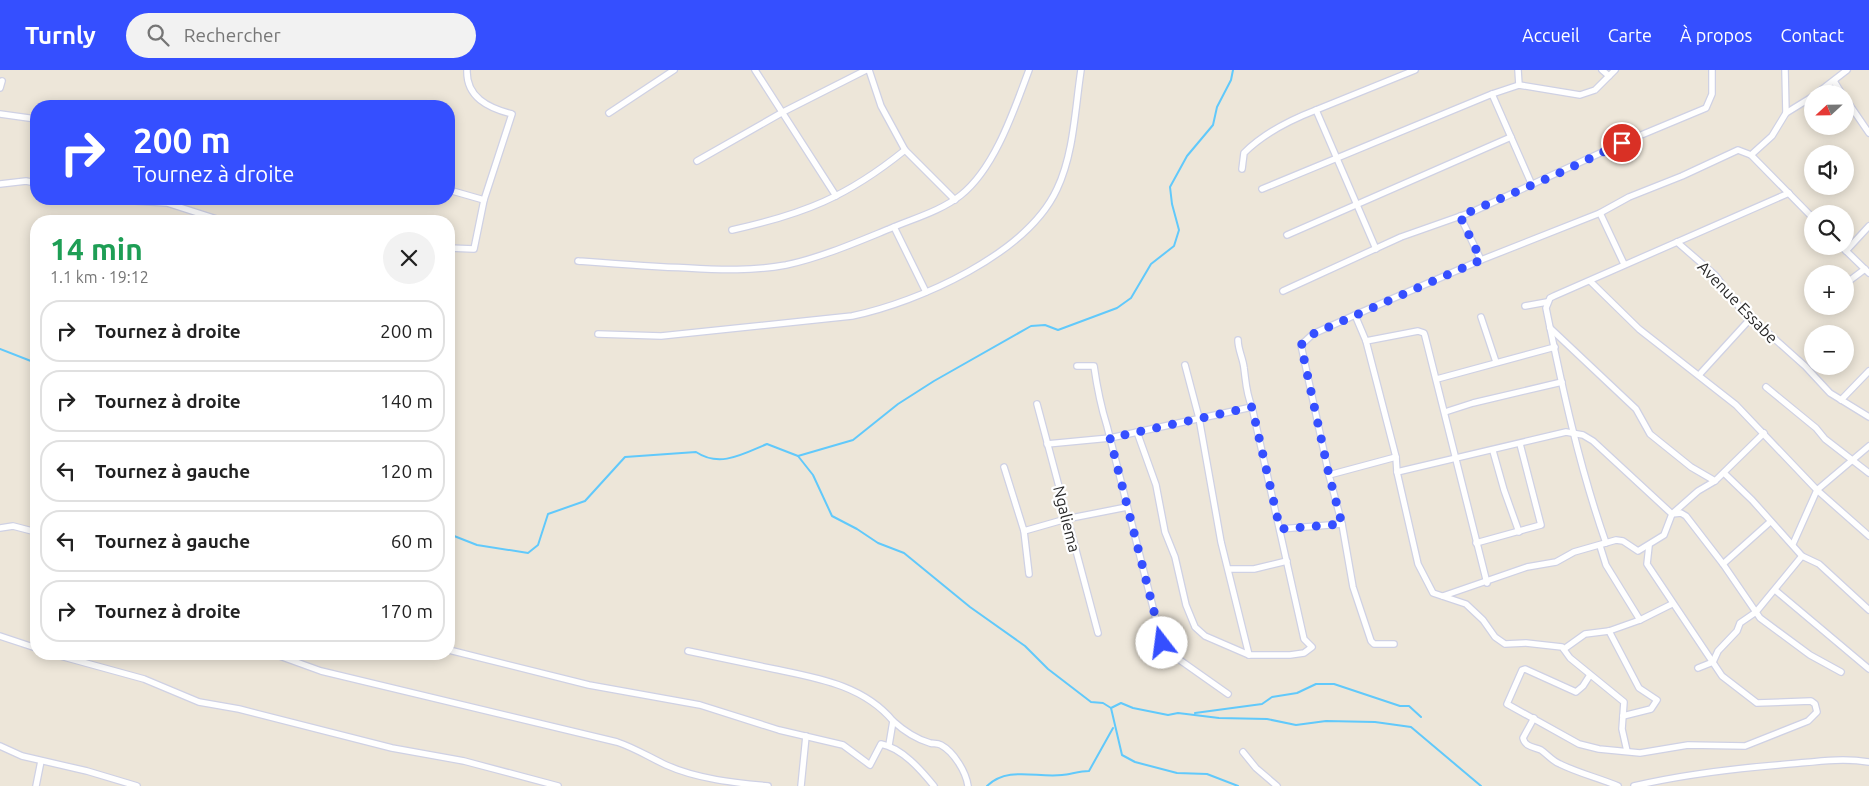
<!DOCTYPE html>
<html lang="fr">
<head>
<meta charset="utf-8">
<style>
	:root { --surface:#fff; --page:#f2f2f2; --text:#222; --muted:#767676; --line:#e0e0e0; --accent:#354fff }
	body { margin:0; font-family:Ubuntu,sans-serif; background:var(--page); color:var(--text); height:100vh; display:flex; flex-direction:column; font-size:19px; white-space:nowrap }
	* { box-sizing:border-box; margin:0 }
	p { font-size:16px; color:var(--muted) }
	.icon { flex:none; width:28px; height:28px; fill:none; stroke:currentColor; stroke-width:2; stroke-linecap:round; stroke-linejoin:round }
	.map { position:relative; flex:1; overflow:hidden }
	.drawer { position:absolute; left:30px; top:145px; width:425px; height:445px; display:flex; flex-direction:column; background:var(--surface); border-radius:20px; box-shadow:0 2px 12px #0003 }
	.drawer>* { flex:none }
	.banner { position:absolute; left:30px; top:30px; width:425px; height:105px; border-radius:20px; box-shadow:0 2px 12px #0003; background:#354fff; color:#fff; overflow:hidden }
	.needle { width:32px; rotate:248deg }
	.tools { position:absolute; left:1804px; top:15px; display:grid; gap:10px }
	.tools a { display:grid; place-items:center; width:50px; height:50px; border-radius:50%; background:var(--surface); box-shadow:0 2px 12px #0003; font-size:25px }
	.pin { position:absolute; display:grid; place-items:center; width:42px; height:42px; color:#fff; margin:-21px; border:2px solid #fff; border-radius:50%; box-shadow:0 1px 5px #0007 }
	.me { position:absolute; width:55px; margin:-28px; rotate:345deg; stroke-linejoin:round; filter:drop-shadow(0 0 4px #0008) }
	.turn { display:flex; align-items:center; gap:18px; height:105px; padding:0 20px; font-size:22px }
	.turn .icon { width:65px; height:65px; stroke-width:2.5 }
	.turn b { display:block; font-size:35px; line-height:42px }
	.round { display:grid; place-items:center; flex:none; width:52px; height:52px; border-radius:26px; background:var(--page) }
	.head { display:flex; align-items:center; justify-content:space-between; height:85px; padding:0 20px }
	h1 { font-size:30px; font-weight:700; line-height:38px; color:#1e9e55 }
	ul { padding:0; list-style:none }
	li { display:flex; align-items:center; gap:15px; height:62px; margin:0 10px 8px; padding:0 10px; border:2px solid var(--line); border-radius:20px }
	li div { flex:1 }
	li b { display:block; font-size:19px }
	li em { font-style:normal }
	header { display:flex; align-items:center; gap:30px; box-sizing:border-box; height:70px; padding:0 25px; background:var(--accent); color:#fff }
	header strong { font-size:24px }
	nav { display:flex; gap:28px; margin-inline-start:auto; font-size:18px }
	.search { width:350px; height:45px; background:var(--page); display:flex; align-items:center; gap:12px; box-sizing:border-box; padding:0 18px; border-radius:28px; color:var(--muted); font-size:19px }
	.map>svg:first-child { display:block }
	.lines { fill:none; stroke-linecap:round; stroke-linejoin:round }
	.stream { stroke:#61c9fb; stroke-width:2 }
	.street-casing { stroke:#cfd1e4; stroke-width:8 }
	.street { stroke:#fff; stroke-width:5.5 }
	.route { stroke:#354fff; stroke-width:9; stroke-dasharray:0 16.2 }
	.labels { text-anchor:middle; stroke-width:4.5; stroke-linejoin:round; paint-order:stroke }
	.street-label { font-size:16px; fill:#292929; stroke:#fff }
</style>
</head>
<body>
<header>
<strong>Turnly</strong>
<div class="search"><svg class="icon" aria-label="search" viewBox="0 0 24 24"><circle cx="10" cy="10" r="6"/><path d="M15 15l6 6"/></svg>Rechercher</div>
<nav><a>Accueil</a><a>Carte</a><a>À propos</a><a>Contact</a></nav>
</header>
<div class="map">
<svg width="1869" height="716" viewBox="0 0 1869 716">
	<rect width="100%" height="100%" fill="#ede6d9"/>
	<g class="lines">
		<g class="stream">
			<polyline points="0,279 36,293"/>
			<polyline points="798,386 853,370 898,334 934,311 1031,256 1045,255 1058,260 1117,238 1131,228 1151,194 1174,176 1179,160 1172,134 1170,117 1187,86 1213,55 1217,37 1231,10 1233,0"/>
			<path d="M449,464L477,475L528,483L538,475L548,444L585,431L625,387L696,382C720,398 743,384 767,374L798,386L813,405L832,446L857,459L878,473L904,483L970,537L1025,576L1048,599L1091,632L1103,633L1111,638"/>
			<polyline points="1111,638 1121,633 1133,638 1168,645 1178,643 1219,648 1267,649 1296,655 1326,651 1375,652 1411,657 1481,716"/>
			<polyline points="1111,638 1122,685 1135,692 1177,703 1207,704 1238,716"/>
			<polyline points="1195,643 1262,634 1272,627 1297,623 1316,614 1334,614 1400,636 1409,636 1421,647"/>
			<path d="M987,716C1008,696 1036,708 1062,705C1071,704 1080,701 1089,701L1113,658"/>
		</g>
		<g class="street-casing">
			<g id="street">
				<polyline points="755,0 836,126"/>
				<polyline points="869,0 881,36 905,80 955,130"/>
				<polyline points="1518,0 1519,15"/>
				<polyline points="1602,0 1609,6"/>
				<polyline points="1834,11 1842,24"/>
				<polyline points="0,18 2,11"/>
				<polyline points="1492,24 1519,15 1580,25 1595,20 1615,0"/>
				<polyline points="1816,24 1847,0"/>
				<polyline points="1845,28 1869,63"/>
				<polyline points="609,43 674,0"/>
				<polyline points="1786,43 1812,27"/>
				<polyline points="0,44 36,49"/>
				<polyline points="1751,85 1772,66 1786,43 1785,0"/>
				<polyline points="697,91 783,42 866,0"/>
				<path d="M1242,99L1244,83C1264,63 1290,50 1316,40"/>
				<polyline points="0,114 26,111 36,113"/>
				<polyline points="1262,119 1492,24 1532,115"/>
				<polyline points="449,120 484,130"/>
				<polyline points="103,129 167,133 223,151"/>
				<polyline points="1600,143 1624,194"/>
				<polyline points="1460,146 1481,190"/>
				<polyline points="894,157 926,222"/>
				<path d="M732,160C804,144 847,127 905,80"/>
				<polyline points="1287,165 1511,67"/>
				<polyline points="1677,172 1715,205 1740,238 1805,296 1830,323 1869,347"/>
				<polyline points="1841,176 1869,203"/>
				<path d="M449,178L474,179L484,130L512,44C488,38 466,27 467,0"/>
				<polyline points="1376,179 1316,40 1415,0"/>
				<polyline points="1846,181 1869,156"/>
				<path d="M578,191C615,194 651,197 688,198C721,200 753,201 786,195C820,188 857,172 889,159C912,149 941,141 961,125C995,98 1014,40 1029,0"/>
				<polyline points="1590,211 1639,259 1736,335 1817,420 1869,466"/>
				<polyline points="1845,214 1865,199"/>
				<polyline points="1283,221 1401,167 1472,142 1622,73 1706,38 1712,24 1712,0"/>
				<polyline points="1525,236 1547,232"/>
				<polyline points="1481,247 1496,292"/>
				<polyline points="1550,258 1636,339 1650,364 1691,397 1715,411 1764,363"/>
				<path d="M598,264L661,266L852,246C919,232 1027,184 1057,119C1074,83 1075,39 1081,0"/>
				<polyline points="1366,271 1355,245 1481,190 1600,143 1629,127 1682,106 1738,80 1751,85 1812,147"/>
				<polyline points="1185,295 1199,348 1221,472 1249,585"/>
				<path d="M1077,296H1094C1097,317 1101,337 1107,356L1162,573L1167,581L1154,592"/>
				<polyline points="1699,305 1751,248"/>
				<polyline points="1437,309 1555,277"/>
				<polyline points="1766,317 1816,358 1825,369 1869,403"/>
				<polyline points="1841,330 1869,301"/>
				<polyline points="1037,334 1098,563"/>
				<polyline points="1445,342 1473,333 1562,312"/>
				<path d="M1137,362L1156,415L1165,462L1175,487L1186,535L1195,557L1205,566L1249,585H1290L1304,583L1312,577L1304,569L1252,337C1246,323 1246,312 1244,298C1243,288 1238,280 1238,270"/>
				<polyline points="1047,374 1110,368 1252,337"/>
				<polyline points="1493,381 1504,420 1519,462"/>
				<polyline points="1004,397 1024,461 1066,449 1127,437"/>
				<polyline points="1397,402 1566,362 1583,365 1593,371 1672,444 1681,443 1686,446 1723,494 1760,548 1810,585 1841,602"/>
				<polyline points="1724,403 1752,430 1802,486 1819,494 1869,540"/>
				<polyline points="1329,405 1301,275 1313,264 1355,245"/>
				<polyline points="0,458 13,456 36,462"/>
				<polyline points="1280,459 1342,454"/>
				<polyline points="1024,461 1029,504"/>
				<polyline points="1476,473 1541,455 1520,374"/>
				<path d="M1606,473C1579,396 1562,317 1546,238L1550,228L1554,226L1789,123"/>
				<polyline points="1793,474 1817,420 1869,376"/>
				<polyline points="1600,476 1606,495 1640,550"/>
				<polyline points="1723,494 1770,452"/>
				<polyline points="1229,499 1254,499 1287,491"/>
				<polyline points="1487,513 1425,266 1424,263 1418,261 1366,271 1396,387 1397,402 1418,494 1433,523 1466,534 1483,550 1495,567 1505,574 1526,573 1562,577 1570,588 1624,632 1622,659 1627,681"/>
				<polyline points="1775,520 1869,599"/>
				<polyline points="1443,526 1527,497 1556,492 1574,482 1616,470 1623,471 1638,481 1664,465 1672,444 1698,421 1715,411"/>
				<polyline points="1609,561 1639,618 1657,630 1651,639 1623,646"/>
				<polyline points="0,566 36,578"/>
				<polyline points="1394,574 1374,574 1371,571 1353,517 1342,454 1329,405 1396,387"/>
				<polyline points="1564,579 1585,564 1609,561 1640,550 1672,534"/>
				<path d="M449,580L589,615L700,635L779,660L843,675L870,695L881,674C902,678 921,700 934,716"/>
				<path d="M688,581C716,587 745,593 774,599C817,608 863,615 893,651L889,675"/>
				<polyline points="1167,581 1228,624"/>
				<polyline points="53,584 144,609 199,632 239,639 392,678 464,691 558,716"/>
				<path d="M274,584L321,601L617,672C635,678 649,687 666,695C697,709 735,713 768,716"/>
				<polyline points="1698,598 1713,592 1718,581 1737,561 1740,553 1756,542 1802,486"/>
				<polyline points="1590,605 1583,616 1576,622 1525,599 1522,600 1507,634 1579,674 1599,679 1640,683 1688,675 1745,676 1808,651 1817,642 1815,634 1811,631 1757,633 1722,606 1647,494 1649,476"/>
				<path d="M1534,648L1523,668C1525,677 1534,677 1541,680C1547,684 1552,691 1560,694C1578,703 1599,708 1618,716"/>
				<path d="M893,651C904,661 916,669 930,673C934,674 937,673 941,675C954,682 966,702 968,716"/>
				<polyline points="0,676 22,686 87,701 137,716"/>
				<polyline points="1243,682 1256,698 1277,716"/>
				<polyline points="36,716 41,691"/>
				<polyline points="801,716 806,666"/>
				<path d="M1634,716C1681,705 1730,699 1778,695C1808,693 1838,687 1869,692"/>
			</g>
		</g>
		<use href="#street" class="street"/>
	</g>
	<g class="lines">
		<polyline class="route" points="1162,573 1110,368 1252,337 1280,459 1342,454 1329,405 1301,275 1313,264 1481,190 1460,146 1553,106 1622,73"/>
	</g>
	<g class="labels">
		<g class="street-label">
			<text transform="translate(1738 232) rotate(46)" y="6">Avenue Essabe</text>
			<text transform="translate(1067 449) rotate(76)" y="6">Ngaliema</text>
		</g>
	</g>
</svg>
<div class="tools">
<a><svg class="needle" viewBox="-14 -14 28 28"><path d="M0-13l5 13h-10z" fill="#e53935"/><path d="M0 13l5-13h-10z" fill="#767676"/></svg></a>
<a><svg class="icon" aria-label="sound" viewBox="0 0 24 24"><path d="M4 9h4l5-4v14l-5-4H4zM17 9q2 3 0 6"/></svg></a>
<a><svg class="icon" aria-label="search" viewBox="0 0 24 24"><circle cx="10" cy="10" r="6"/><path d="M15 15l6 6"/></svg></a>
<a>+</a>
<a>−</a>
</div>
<div class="pin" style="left:1622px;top:73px;background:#d93025"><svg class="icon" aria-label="arrive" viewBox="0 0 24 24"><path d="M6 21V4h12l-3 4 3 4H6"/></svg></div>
<svg class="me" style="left:1162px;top:573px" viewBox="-20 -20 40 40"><circle r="19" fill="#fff"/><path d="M0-13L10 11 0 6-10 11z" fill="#354fff"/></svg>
<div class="banner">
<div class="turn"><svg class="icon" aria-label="right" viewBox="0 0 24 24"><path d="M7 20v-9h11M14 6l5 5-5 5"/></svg><div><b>200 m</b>Tournez à droite</div></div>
</div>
<section class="drawer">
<div class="head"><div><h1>14 min</h1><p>1.1 km · 19:12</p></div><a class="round"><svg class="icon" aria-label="close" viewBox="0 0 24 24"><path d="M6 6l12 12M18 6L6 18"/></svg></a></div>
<ul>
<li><svg class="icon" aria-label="right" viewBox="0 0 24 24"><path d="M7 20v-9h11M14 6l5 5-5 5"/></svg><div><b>Tournez à droite</b></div><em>200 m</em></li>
<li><svg class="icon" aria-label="right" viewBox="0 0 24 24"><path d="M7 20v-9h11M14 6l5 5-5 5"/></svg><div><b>Tournez à droite</b></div><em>140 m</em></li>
<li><svg class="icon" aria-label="left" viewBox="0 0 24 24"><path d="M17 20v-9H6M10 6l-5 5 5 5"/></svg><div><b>Tournez à gauche</b></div><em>120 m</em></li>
<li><svg class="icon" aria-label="left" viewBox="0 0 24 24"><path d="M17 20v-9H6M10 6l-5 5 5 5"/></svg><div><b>Tournez à gauche</b></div><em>60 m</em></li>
<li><svg class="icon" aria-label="right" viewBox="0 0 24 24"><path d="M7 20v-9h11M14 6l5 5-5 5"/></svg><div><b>Tournez à droite</b></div><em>170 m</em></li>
</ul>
</section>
</div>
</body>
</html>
